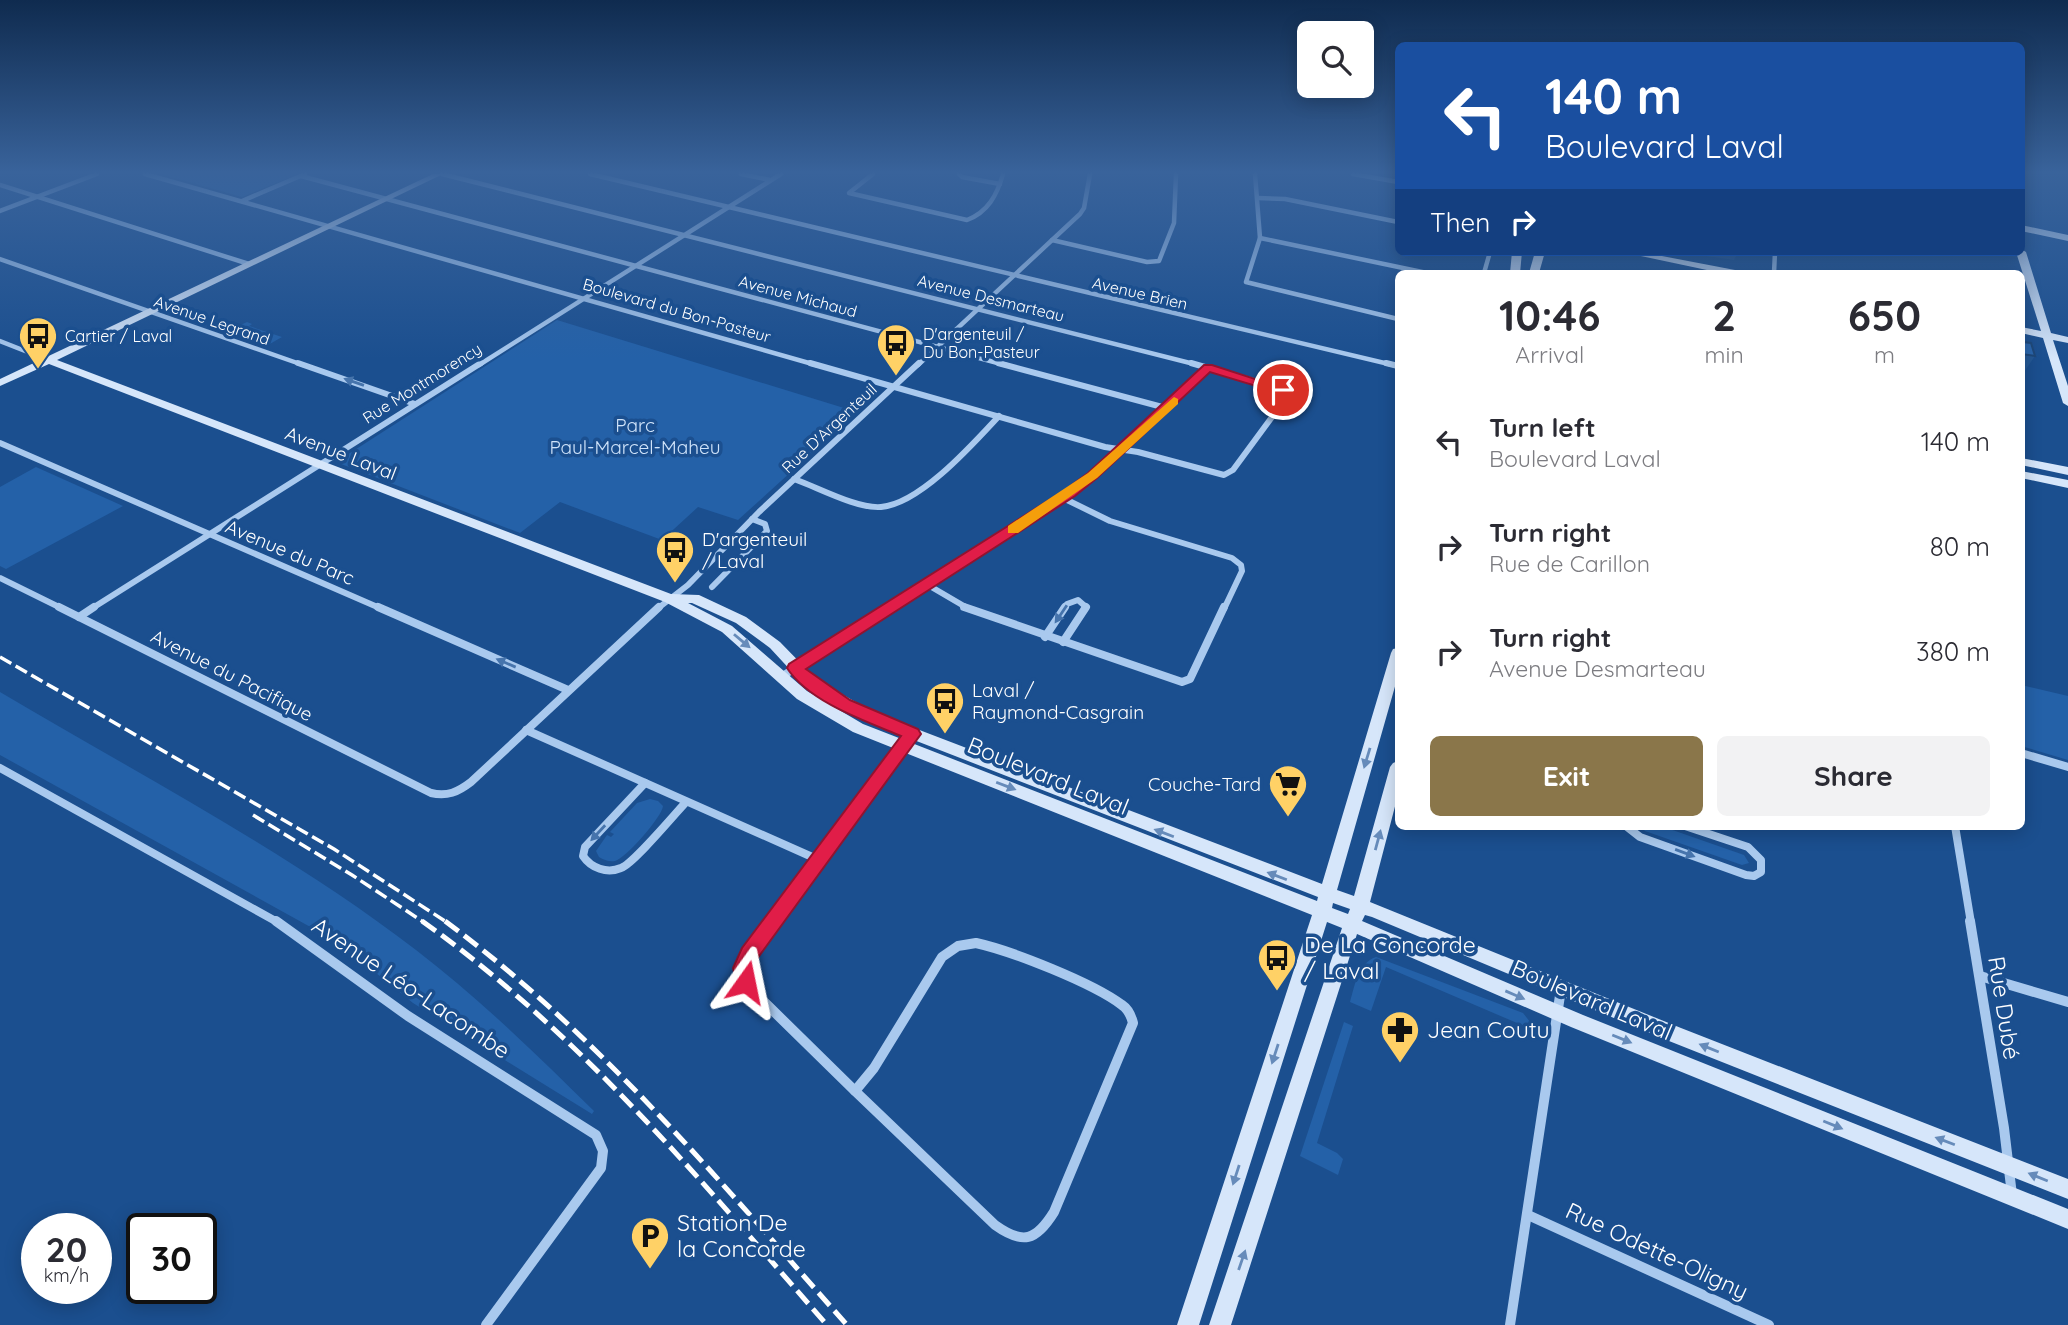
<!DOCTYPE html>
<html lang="en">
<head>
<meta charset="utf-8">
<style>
	:root { --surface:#fff; --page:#f2f2f3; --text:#2b2b33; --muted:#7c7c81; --accent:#8a764a }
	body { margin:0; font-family:Quicksand,sans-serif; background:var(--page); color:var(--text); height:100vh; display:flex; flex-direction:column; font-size:26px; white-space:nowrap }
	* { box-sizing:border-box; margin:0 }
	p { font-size:23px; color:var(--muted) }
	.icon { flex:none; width:38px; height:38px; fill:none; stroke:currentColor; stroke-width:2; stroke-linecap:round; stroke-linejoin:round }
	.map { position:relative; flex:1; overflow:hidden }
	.drawer { position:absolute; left:1395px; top:270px; width:630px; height:560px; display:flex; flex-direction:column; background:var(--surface); border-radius:10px; box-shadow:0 4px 18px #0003 }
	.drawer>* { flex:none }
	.guide { position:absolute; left:1395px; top:42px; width:630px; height:214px; border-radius:10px; box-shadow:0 4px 18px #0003; background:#1a4fa0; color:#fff; overflow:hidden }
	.fabs { position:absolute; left:1297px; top:21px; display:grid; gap:14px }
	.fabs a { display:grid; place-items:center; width:77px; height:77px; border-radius:10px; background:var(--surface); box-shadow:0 4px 18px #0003; font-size:35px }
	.speed { position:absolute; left:21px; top:1213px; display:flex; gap:14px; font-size:35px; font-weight:700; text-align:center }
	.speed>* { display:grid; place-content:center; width:91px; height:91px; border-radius:50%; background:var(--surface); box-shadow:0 4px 18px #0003; line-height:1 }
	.speed small { font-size:18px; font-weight:400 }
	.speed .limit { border:4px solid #111; border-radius:10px; background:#fff; color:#111 }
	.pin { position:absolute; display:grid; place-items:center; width:60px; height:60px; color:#fff; margin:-30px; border:4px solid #fff; border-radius:50%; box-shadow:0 2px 7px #0007 }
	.me { position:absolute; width:77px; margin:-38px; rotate:12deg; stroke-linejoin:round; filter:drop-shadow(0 0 5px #0008) }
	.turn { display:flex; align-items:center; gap:24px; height:147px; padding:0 35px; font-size:32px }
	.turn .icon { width:91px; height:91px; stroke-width:2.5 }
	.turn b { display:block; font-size:49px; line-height:60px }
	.then { display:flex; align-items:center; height:66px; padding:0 35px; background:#0003; gap:14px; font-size:26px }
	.eta { display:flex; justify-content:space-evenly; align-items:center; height:119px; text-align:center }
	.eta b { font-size:42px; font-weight:800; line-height:49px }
	.primary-button { display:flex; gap:14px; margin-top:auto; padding:14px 35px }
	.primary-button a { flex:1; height:80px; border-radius:10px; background:var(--accent); color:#fff; font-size:28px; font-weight:800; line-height:80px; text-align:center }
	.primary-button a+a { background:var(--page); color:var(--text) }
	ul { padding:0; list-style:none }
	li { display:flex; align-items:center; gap:21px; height:105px; padding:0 35px }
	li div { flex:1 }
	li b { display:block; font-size:26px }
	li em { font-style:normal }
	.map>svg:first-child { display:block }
	.green { fill:#2461a8 }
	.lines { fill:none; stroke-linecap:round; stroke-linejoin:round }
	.street-far3 { stroke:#a9c9ee; stroke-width:4.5 }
	.street-far2 { stroke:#a9c9ee; stroke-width:6 }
	.street-far1 { stroke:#a9c9ee; stroke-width:8 }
	.street { stroke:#a9c9ee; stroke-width:10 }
	.secondary { fill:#d6e6fa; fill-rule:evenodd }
	.rail-far1 { stroke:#fff; stroke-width:3.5; stroke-dasharray:13 5; stroke-linecap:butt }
	.rail { stroke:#fff; stroke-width:5; stroke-dasharray:17 7; stroke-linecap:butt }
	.wall { fill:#245895 }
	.building { fill:#2a66ad; stroke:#1d4779; stroke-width:2 }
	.oneway { fill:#4674ac }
	.oneway2 { fill:#668bba }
	.route { fill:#e11d48; stroke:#92132f; stroke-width:2 }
	.slow { fill:#f59e0b }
	.labels { text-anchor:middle; stroke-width:7; stroke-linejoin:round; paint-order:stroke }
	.far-street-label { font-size:16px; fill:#fff; stroke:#1b4f8f }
	.far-poi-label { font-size:16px; fill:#fff; stroke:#1b4f8f; text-anchor:start }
	.park-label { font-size:19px; fill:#cfe3fa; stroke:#1b4f8f }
	.street-label { font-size:19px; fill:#fff; stroke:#1b4f8f }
	.poi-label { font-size:19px; fill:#fff; stroke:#1b4f8f; text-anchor:start }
	.near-street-label { font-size:23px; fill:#fff; stroke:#1b4f8f }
	.near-poi-label { font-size:23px; fill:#fff; stroke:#1b4f8f; text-anchor:start }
</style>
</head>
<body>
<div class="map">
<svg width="2068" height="1325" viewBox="0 0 2068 1325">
	<rect width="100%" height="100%" fill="#1b4f8f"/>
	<g class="green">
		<polygon points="161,174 298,174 242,197"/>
		<polygon points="557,320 857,412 738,520 698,507 662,540 560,502 520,533 336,462"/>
		<polygon points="247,322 252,324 249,326 282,337 268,345 230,330"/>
		<polygon points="36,467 123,506 6,569 0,566 0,487"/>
		<polygon points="2021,685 2068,696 2068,760 2021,746"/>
		<path d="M0,692C138,774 289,852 416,950C480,999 537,1055 594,1111L592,1114L413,1003L360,960L314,929L0,755Z"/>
		<path d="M650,799L658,801L663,806C662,817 626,858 615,861C609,862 604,860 599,857L596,851L607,835L611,837L614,834L610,832L637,803Z"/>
		<polygon points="1640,826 1661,826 1744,855 1749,863 1742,865 1645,831"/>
		<path d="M1376,957L1523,1013L1538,1032L1386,967L1371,1011L1350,1002C1355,985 1358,963 1376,957Z"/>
		<polygon points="1344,1022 1353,1026 1317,1143 1337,1153 1343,1159 1338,1175 1300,1156"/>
	</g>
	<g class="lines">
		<g class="street-far3">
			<polyline points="145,174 816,365"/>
			<polyline points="442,174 1198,365"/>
			<polyline points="590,174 1393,365"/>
			<polyline points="741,174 770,180"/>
			<path d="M873,174L849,193L967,220C988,212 997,195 1003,174"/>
			<polyline points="959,174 962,177 1000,184"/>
			<polyline points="1255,174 1260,238 1246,282 1398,319"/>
			<polyline points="1353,174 1398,182"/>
			<polyline points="301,176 1005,365"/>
			<polyline points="0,185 249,264"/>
			<polyline points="1258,198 1285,199 1398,222"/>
			<polyline points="242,201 305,174"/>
			<polyline points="0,211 97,174"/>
			<polyline points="1260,238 1427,273"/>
			<polyline points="1052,240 1147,262 1159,261 1174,223 1176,174"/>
			<polyline points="0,259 303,365"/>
			<polyline points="1484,273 1490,252"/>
			<polyline points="1774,273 1775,252"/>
			<polyline points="0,341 48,360"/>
			<polyline points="479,365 781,174"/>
			<polyline points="918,365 1080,214 1084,208 1090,174"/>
		</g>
		<g class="street-far2">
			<polyline points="298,363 415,404"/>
			<polyline points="810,363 1105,447 1138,452 1224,475 1233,470 1286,398 1286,393 1278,388 1191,363"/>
			<polyline points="998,363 1166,408"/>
			<polyline points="1386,363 1398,366"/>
			<polyline points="0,443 382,609"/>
			<path d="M794,479C817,487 857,509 881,507C920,504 973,444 999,416"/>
			<polyline points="1063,498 1110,521 1232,558 1241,565 1242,571 1224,609"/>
			<polyline points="0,578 63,609"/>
			<polyline points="928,585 969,609"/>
			<polyline points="712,587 767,531 765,524 752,519"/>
			<polyline points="91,609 481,363"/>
			<polyline points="657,609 688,585 759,512 919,363"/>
			<polyline points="887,609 1070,493 1208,368"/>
			<polyline points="1064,609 1067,604 1078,600 1086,607 1085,609"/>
		</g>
		<g class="street-far1">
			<path d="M59,607L431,793C447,797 458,792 471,782L659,607"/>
			<polyline points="378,607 568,690"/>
			<polyline points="964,607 1182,682 1190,679 1224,607"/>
			<polyline points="79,617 94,607"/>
			<polyline points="1045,637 1065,607"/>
			<polyline points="1063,642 1086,607"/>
			<polyline points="781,677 890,607"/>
			<polyline points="526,730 819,860"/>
			<polyline points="2021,753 2068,767"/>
			<polyline points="0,768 279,923"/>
			<path d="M645,783L585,847L583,856C591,868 607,874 621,868C633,864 674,815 686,802"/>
			<polyline points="1626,826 1640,837 1746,875 1754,876 1761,872 1761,860 1748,847 1685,826"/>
			<polyline points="1955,826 1971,923"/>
			<polyline points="772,923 912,734"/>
		</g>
		<g class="street">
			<polyline points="276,921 408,1016 596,1135 603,1151 601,1168 486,1325"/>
			<polyline points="773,921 745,963 746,978 753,991 855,1091"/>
			<polyline points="1970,921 2004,1128 2012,1195"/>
			<path d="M976,943C1012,951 1093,983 1122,1005C1128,1009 1131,1015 1133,1023L1054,1212C1036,1241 1023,1245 995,1225L855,1091L874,1068L942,957L958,946Z"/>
			<polyline points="1980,976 2068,1002"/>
			<polyline points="1528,1215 1769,1325"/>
			<polyline points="1510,1325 1561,989"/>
		</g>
		<g class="secondary">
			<path d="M433,174H443L57,360L671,594L699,595L746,617L780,642L817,680L875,713L1322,884L1391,653L1393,649L1398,648V676L1337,890L1354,896L1390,767L1393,763L1398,761V795L1370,902L1681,1028L2068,1179V1199L1669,1041L1372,917L1365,915L1362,921L1583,1015L2068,1209V1229L1571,1027L1357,934L1231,1325H1209L1342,928L1327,922L1199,1325H1177L1312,915L853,732L797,699L722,632L665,602L49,364L0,386V379ZM688,603H692L736,623L770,648L807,688L865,721L1318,897L1317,901L863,724L807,691L732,626ZM1333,903L1350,909L1348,914L1332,908Z"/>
			<polygon points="2021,225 2068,235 2068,241 2021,231"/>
			<polygon points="2021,249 2026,252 2051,333 2068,337 2068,343 2053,340 2068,386 2068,406 2063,403 2043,338 2021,333 2021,327 2041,331 2016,252 2021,252"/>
			<polygon points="1512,252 1522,252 1520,273 1510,273"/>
			<polygon points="1535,252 1545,252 1539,273 1529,273"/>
			<polygon points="1622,252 1641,252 1735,270 1740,273 1721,273"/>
			<polygon points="2021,458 2068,467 2068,475 2021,465"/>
			<polygon points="2021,471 2068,480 2068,488 2021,478"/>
		</g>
		<g class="rail-far1">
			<polyline points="0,657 334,849 448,923"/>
			<polyline points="253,815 352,875 425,923"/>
		</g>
		<g class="rail">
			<path d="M422,921C580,1033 701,1181 827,1325"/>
			<path d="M445,921C599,1035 721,1183 847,1325"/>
		</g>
	</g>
	<g class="wall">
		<polygon points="1679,252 1738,252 1734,260"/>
		<polygon points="2021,337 2023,342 2035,356 2024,372 2021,371"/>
	</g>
	<polygon class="building" points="2021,337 2023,342 2031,343 2035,356 2021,354"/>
	<defs><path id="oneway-solid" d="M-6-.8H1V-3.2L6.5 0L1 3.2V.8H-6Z" transform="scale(1.75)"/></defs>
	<g class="oneway">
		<use href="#oneway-solid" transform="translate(354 382) rotate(-161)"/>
		<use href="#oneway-solid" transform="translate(1061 614) rotate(124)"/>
		<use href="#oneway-solid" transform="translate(506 663) rotate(-157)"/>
		<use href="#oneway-solid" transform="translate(598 833) rotate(133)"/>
		<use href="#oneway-solid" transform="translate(1685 853) rotate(20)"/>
	</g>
	<g class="oneway2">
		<use href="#oneway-solid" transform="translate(742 641) rotate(40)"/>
		<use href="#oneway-solid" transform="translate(1367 758) rotate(107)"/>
		<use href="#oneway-solid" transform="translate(1006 786) rotate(21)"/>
		<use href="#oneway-solid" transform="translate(1164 833) rotate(-159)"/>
		<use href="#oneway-solid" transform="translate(1378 840) rotate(-75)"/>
		<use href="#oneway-solid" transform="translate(1277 876) rotate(-159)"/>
		<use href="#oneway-solid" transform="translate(1515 995) rotate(23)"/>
		<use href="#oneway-solid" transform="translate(1622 1039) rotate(22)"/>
		<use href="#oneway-solid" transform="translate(1709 1048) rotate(-158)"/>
		<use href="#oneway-solid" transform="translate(1275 1054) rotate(108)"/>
		<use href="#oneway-solid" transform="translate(1833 1125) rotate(22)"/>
		<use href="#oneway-solid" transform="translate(1945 1141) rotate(-159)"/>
		<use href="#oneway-solid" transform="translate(1236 1175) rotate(108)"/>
		<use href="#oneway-solid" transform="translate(2038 1177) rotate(-158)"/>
		<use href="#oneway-solid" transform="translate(1242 1260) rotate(-71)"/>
	</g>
	<linearGradient id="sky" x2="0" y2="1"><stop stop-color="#0f2b4f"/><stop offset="0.48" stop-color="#39639b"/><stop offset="1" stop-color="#39639b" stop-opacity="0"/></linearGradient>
	<rect width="2068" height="359" fill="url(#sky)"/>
	<path class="route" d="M1204,365H1212L1289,390L1283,394L1210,372L1097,478L1075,496L806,669L850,700L918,729L921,734L757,959C753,970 757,978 753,988L746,991L738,988L733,968L742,948L901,736C865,721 809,702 787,668L789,664L1065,490L1088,473Z"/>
	<polygon class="slow" points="1174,397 1178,399 1178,404 1097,478 1018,533 1008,533 1008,526 1088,473"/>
	<defs>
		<g id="bus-pin" transform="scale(2.0125)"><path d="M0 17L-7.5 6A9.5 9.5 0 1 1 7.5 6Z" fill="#ffd166" stroke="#1b4f8f"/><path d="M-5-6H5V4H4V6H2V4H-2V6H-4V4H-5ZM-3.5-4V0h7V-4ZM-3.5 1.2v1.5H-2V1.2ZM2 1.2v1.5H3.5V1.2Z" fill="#111"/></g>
		<g id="supermarket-pin" transform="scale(2.0125)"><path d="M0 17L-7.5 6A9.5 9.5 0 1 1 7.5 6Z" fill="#ffd166" stroke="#1b4f8f"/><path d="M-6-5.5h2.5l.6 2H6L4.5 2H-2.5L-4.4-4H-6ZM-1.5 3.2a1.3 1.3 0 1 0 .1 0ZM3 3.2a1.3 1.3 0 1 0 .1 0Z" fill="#111"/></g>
		<g id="pharmacy-pin" transform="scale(2.0125)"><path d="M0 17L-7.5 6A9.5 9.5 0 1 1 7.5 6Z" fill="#ffd166" stroke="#1b4f8f"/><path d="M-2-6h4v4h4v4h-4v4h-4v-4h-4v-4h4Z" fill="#111"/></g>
		<g id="parking-pin" transform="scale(2.0125)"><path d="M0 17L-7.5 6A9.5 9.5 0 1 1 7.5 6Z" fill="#ffd166" stroke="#1b4f8f"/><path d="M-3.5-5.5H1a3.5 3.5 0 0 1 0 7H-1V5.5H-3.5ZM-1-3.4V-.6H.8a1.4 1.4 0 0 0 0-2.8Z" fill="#111"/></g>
	</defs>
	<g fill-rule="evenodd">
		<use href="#bus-pin" x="38" y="336"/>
		<use href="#bus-pin" x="896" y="343"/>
		<use href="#bus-pin" x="675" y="550"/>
		<use href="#bus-pin" x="945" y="701"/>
		<use href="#supermarket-pin" x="1288" y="784"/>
		<use href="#bus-pin" x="1277" y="958"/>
		<use href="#pharmacy-pin" x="1400" y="1030"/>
		<use href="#parking-pin" x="650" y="1236"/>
	</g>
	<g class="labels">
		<g class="far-street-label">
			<text transform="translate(1140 293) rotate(13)" y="6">Avenue Brien</text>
			<text transform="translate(798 296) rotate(15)" y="6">Avenue Michaud</text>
			<text transform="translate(991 298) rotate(14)" y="6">Avenue Desmarteau</text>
			<text transform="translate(677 310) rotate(16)" y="6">Boulevard du Bon-Pasteur</text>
			<text transform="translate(212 320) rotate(19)" y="6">Avenue Legrand</text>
			<text transform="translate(422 383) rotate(-32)" y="6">Rue Montmorency</text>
			<text transform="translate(829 428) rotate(-43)" y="6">Rue D'Argenteuil</text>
		</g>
		<g class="far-poi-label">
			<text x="923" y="340">D'argenteuil /<tspan x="923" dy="18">Du Bon-Pasteur</tspan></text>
			<text x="65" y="342">Cartier / Laval</text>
		</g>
		<g class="park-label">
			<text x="635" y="432">Parc<tspan x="635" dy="22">Paul-Marcel-Maheu</tspan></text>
		</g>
		<g class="street-label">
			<text transform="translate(341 453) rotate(21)" y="7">Avenue Laval</text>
			<text transform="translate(290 552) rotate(23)" y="7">Avenue du Parc</text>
			<text transform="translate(232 675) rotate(27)" y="7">Avenue du Pacifique</text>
		</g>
		<g class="poi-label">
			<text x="702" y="546">D'argenteuil<tspan x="702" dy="22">/ Laval</tspan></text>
			<text x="972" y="697">Laval /<tspan x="972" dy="22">Raymond-Casgrain</tspan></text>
			<text x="1261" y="791" text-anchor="end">Couche-Tard</text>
		</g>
		<g class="near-street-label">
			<text transform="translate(1048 776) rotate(22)" y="8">Boulevard Laval</text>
			<text transform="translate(411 988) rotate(34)" y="8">Avenue Léo-Lacombe</text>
			<text transform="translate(1592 1000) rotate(23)" y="8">Boulevard Laval</text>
			<text transform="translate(2004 1008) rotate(81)" y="8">Rue Dubé</text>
			<text transform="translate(1657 1251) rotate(25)" y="8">Rue Odette-Oligny</text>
		</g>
		<g class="near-poi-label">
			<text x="1304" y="953">De La Concorde<tspan x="1304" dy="26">/ Laval</tspan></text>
			<text x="1427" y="1038">Jean Coutu</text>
			<text x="677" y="1231">Station De<tspan x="677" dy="26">la Concorde</tspan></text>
		</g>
	</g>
</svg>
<div class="fabs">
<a><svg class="icon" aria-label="search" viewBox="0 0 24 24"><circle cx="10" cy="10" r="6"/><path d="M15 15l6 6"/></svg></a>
</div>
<div class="speed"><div>20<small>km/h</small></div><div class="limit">30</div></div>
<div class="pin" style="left:1283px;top:390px;background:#d93025"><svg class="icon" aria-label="arrive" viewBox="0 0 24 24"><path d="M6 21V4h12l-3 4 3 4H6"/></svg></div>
<svg class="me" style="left:746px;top:982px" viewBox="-20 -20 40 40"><path d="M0-17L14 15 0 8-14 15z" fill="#e11d48" stroke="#fff" stroke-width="4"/></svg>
<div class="guide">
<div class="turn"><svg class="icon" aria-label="left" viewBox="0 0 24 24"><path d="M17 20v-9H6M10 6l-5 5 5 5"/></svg><div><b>140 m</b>Boulevard Laval</div></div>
<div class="then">Then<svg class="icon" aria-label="right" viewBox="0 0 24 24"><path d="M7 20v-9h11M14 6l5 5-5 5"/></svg></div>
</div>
<section class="drawer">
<div class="eta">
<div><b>10:46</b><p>Arrival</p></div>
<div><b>2</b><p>min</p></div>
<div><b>650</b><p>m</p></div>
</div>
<ul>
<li><svg class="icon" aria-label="left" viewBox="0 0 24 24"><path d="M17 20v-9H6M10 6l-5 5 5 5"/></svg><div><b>Turn left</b><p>Boulevard Laval</p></div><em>140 m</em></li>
<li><svg class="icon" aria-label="right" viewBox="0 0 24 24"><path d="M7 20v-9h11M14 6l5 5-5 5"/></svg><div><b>Turn right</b><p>Rue de Carillon</p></div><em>80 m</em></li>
<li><svg class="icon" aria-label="right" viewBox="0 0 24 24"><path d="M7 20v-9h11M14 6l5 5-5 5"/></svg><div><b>Turn right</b><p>Avenue Desmarteau</p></div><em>380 m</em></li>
</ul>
<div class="primary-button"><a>Exit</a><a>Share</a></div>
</section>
</div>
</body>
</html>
